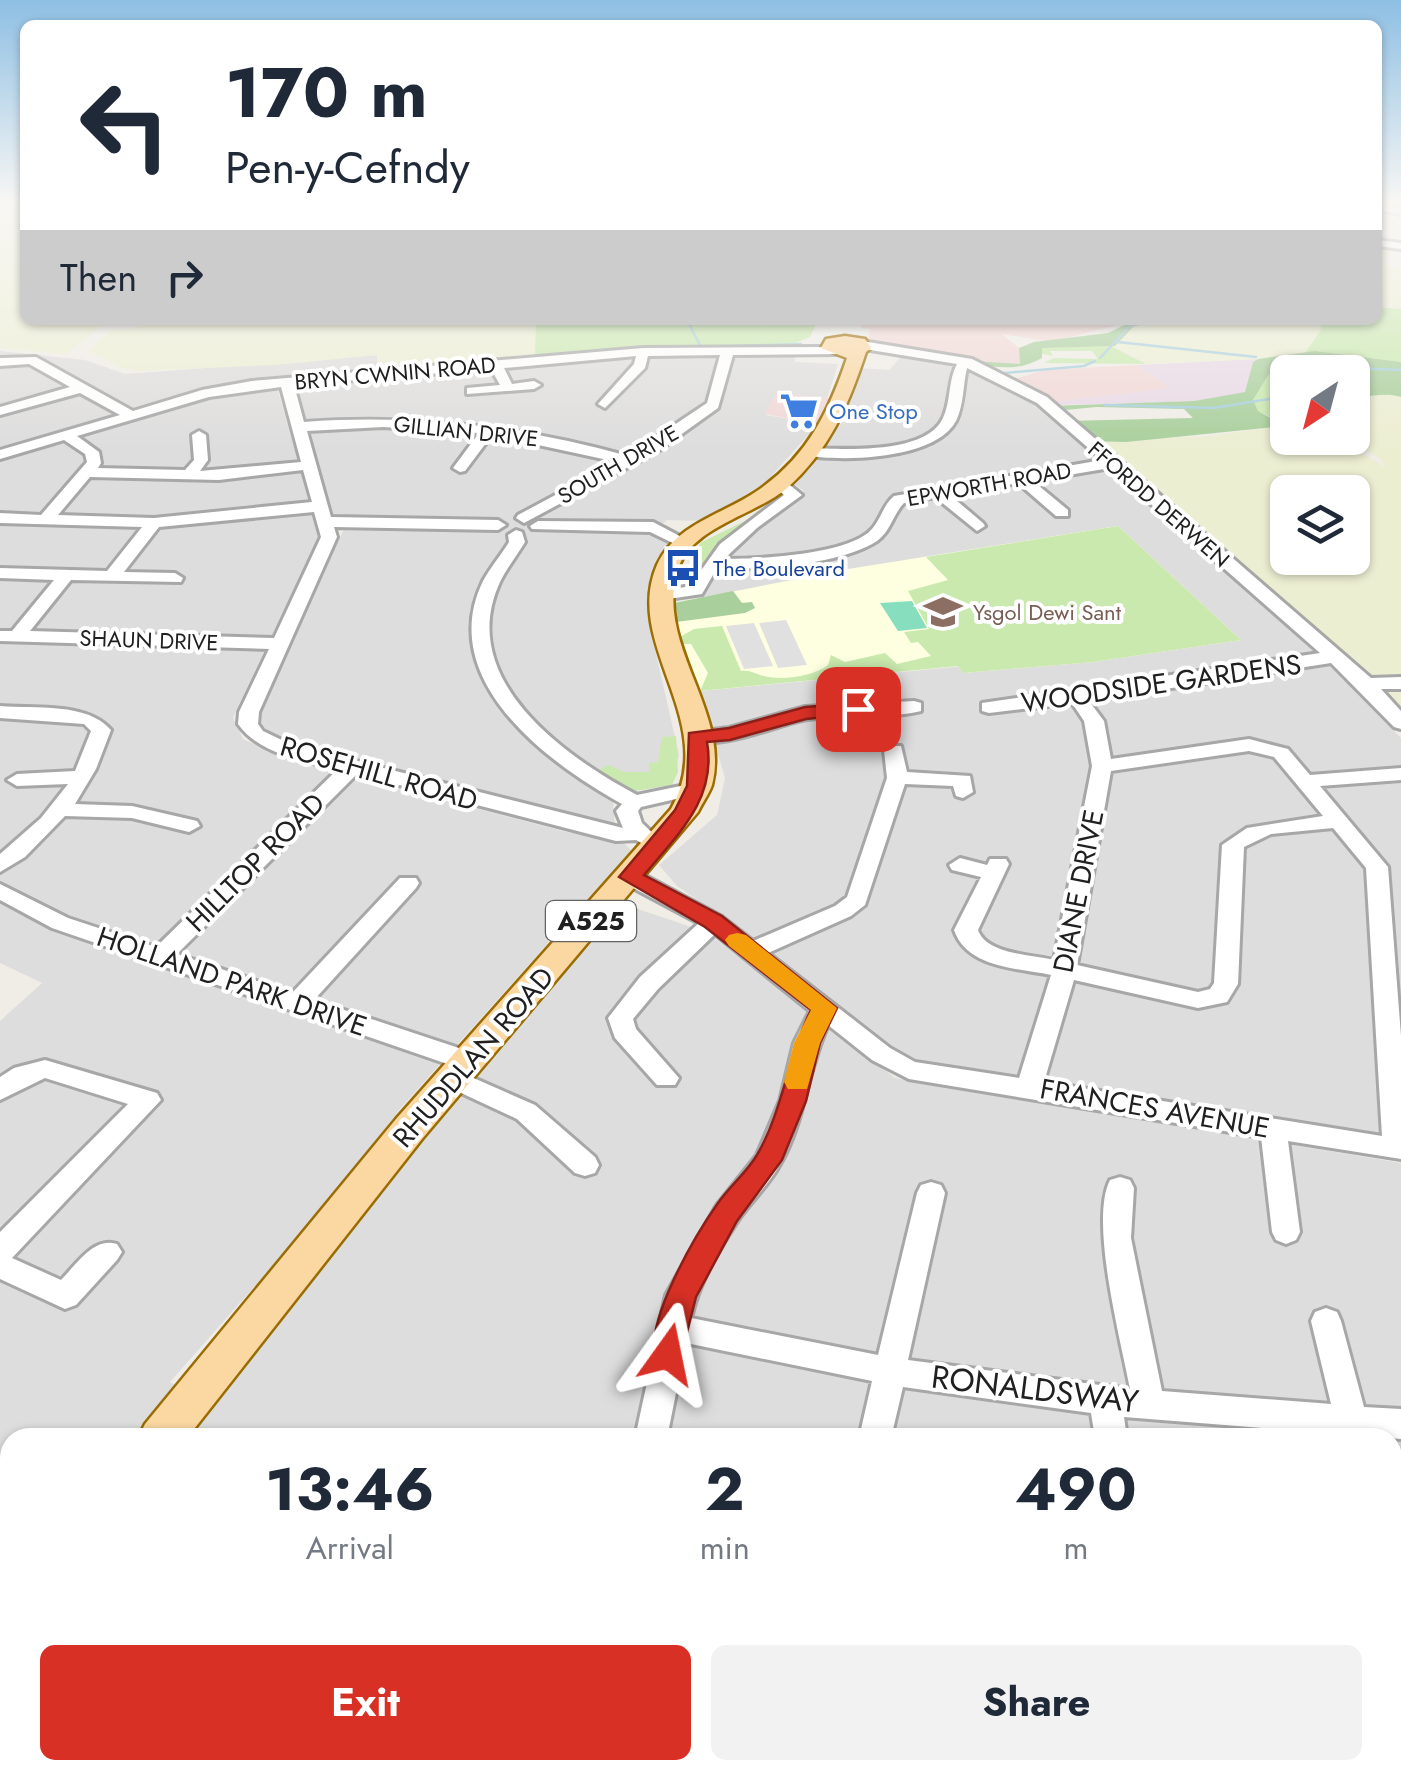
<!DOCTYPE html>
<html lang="en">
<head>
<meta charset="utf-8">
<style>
	:root { --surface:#fff; --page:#f2f2f3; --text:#1f2937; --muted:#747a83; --accent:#d93025 }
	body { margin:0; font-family:Jost,sans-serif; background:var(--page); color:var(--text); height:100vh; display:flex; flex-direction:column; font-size:38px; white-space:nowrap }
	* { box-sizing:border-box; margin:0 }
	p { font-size:32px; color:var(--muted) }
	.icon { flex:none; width:55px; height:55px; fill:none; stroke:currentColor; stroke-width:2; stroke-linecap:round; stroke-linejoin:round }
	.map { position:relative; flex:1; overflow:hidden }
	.details { position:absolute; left:0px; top:1428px; width:1402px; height:352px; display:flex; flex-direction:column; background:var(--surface); border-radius:30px 30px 0 0; box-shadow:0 2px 8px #0004 }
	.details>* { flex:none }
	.guide { position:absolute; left:20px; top:20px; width:1362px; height:305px; border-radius:15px; box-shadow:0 2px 8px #0004; background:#fff; color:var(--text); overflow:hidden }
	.needle { width:65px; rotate:216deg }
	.fabs { position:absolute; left:1270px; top:355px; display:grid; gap:20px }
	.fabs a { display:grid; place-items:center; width:100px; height:100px; border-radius:15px; background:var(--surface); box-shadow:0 2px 8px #0004; font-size:50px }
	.pin { position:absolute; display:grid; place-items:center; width:85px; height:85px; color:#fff; margin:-42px; border-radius:20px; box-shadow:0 5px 15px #0006 }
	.me { position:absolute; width:110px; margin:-55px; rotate:12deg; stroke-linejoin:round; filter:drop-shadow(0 0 8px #0008) }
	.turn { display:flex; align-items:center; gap:35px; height:210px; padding:0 40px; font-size:45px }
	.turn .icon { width:130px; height:130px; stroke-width:2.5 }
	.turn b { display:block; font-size:70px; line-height:85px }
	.then { display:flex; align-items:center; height:95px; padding:0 40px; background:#0003; gap:20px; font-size:38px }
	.eta { display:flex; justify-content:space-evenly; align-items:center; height:170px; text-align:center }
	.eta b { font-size:60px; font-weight:700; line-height:70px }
	.primary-button { display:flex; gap:20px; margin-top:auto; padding:20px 40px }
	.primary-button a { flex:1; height:115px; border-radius:15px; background:var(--accent); color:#fff; font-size:40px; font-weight:700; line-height:115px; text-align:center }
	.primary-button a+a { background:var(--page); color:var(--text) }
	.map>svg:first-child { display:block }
	.residential { fill:#dedddd }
	.commercial { fill:#f1d8d6 }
	.industrial { fill:#e9d9e6 }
	.education { fill:#feffe1 }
	.farmland { fill:#eceed2; fill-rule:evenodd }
	.grass { fill:#c9e9ae }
	.forest { fill:#a9cf9c }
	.pitch { fill:#86debf }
	.parking { fill:#e0e0e0 }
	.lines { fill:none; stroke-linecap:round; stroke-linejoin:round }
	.stream { stroke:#a8cfdd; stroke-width:2.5 }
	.minor-casing { stroke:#a7a7a7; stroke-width:6 }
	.major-casing { stroke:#9a6c02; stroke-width:5 }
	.minor { fill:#fff; fill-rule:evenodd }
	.major { fill:#fbd7a1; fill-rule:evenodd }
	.route { fill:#d93025; stroke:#8d1f18; stroke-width:2.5 }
	.slow { fill:#f59e0b }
	.labels { text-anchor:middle; stroke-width:8; stroke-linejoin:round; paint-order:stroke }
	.far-street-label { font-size:22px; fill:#202020; stroke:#fff }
	.far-shop-label { font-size:22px; fill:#366cbe; stroke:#fff; text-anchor:start }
	.far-transit-label { font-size:22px; fill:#164399; stroke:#fff; text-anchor:start }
	.far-education-label { font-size:22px; fill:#785e54; stroke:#fff; text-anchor:start }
	.shield { fill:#fff; stroke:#636363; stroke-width:2.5 }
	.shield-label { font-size:25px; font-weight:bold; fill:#202020 }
	.street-label { font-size:28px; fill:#202020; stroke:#fff }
	.near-street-label { font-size:32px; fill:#202020; stroke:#fff }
</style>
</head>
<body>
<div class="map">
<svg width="1401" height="1778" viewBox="0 0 1401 1778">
	<rect width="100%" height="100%" fill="#f0ede7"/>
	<g class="residential">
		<polygon points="0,351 85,360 125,374 378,355 377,371 194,393 0,450"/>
		<polygon points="904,353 953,362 1016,390 1043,407 1333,669 1401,738 1401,1140 909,1059 864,1029 745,933 677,886 659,865 717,815 725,778 700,691 1240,640 1118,526 700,598 709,572 745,532 804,491 794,484 843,421 858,368 889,370"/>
		<polygon points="749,354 795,355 795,362 838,364 827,398 776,395 766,415 818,424 765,483 702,521 667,520 653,532 669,543 649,588 649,623 679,755 672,785 634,791 613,803 615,827 282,741 259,726 256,719 345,527 332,515 293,387 620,356"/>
		<polygon points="277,387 319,536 233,717 243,739 284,758 562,831 624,843 631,850 400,1109 318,1214 170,1382 179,1388 138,1437 10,1438 10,1604 0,1621 0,1021 42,983 0,963 0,459 195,400"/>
		<polygon points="623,904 706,932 895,1078 1401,1163 1401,1778 26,1778 27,1770 1392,1770 1392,1438 179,1437 497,1044"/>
	</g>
	<g class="commercial">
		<polygon points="856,320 1136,320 1052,342 1002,334 1019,348 1021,364 973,361 878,345 868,341 870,329 862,328"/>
		<polygon points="1137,365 1171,388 1057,402 1011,380 1045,370"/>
		<polygon points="776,394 832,398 818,424 765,414"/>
	</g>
	<polygon class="industrial" points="1258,359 1253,362 1245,392 1194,401 1141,403 1056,405 1047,400 1061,401 1170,388 1137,365"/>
	<g class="education">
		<polygon points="1118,526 1241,640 1093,662 963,673 958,666 700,691 676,622 674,603 848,569"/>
		<polygon points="571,1770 1220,1770 1223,1778 570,1778"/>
	</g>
	<g class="farmland">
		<polygon points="25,211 25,320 109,320 66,354 0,348 0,212"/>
		<polygon points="1378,246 1390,248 1392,255 1382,261 1386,265 1401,268 1401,309 1378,307"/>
		<polygon points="152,320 536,320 536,357 377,371 377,355 276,365 137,371 119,367 88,351 113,329 133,329"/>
		<polygon points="1160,320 1320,320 1321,330 1304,354 1258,359 1146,364 1115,346 1134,326"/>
		<path d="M1385,392L1401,397V716L1093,441L1210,436L1287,425L1288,438H1335L1385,467L1382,460L1346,438H1352L1353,404ZM1288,492H1352V558H1288Z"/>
	</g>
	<g class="grass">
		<polygon points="1378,307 1401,309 1401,362 1315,351 1304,354 1321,330 1320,320 1378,320"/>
		<polygon points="536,320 818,320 810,337 788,346 805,347 697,347 389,370 535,357"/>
		<polygon points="1111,346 1146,364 1044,363 1054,358 1098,359 1092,351 1050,351 1053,356 1039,353 1042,348"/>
		<polygon points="1269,374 1287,378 1287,425 1258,411 1253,400"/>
		<polygon points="757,515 717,550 692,589 682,592 700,543"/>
		<path d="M1118,526L1241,640L1093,662L963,673L958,666L700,691L708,673L691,644H683L680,637L694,629L722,626L741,671C752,670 754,674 764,676C782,681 814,676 828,665L831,655L845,662L885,653L897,664L931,656L918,642L911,643L904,632L929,629L908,591L948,580L926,557Z"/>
		<polygon points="676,736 678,772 672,785 634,791 595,772 608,765 624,772 649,772 649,763 658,762 662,737"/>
		<polygon points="1025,1770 1211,1770 1213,1778 1027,1778"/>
	</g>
	<g class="forest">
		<path d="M1135,320H1160L1134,326L1115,346L1042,348V358C1012,376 977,364 945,355L973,361L1020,364L1019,348L1034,342L1108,333Z"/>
		<path d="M1315,351L1401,362V397C1383,391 1371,399 1353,395L1352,372H1288L1287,378L1269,374L1253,400L1258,411L1285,426L1126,442L1087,441L1065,421L1193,418L1184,409L1096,407L1055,411L1049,406L1194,401L1245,392L1253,362L1258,359Z"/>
		<polygon points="733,591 742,603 752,602 755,608 745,613 676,622 674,603"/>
	</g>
	<polygon class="pitch" points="912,601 927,628 898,631 880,603"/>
	<g class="parking">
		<polygon points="786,620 807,665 778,668 759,623"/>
		<polygon points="754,623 773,666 744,669 726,626"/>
	</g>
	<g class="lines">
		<g class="stream">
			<polyline points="687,320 701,347 801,344"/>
			<polyline points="1118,342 1256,357"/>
			<polyline points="925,351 947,355"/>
			<polyline points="1100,358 1130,326 1156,320"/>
			<polyline points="986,366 1001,372"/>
			<polyline points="1337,372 1350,368 1401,370"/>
			<polyline points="1005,373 1084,366 1095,361"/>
			<polyline points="1105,405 1214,408 1288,396"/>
		</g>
		<g class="minor-casing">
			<g id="minor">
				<polygon points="1378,204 1401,208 1401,214 1378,210"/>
				<polygon points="1378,240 1401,243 1401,249 1378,246"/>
				<path d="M862,341L972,359L1047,397L1371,678L1401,677V689H1381L1401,711V729L1394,727L1331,663L1089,701L1104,721L1111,759L1249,739L1288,749L1310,775L1401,768V780L1320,786L1388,867L1401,1036V1159L1288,1141L1300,1232L1296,1240L1286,1244L1276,1240L1272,1232L1261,1137L909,1079L872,1060L828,1025C807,1070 805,1121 780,1164C769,1185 751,1201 738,1220C719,1249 698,1284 691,1318L878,1355L917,1193L921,1185L931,1182L941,1185L945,1193L908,1360L1130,1389C1121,1341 1089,1221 1110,1180L1120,1177L1130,1180L1134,1188L1131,1238L1162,1391L1331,1404L1311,1321L1315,1312L1326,1308L1337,1312L1341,1321L1364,1407L1401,1409V1439L1124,1417L1127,1438H1095L1091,1413L903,1387L891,1438H859L872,1381L686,1343L667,1438H635L666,1295L717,1205L757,1155L780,1101L794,1043L810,1011L715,934L658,989L633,1019L636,1029L679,1078L675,1085H657L615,1038L608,1018L640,977L699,923L622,882L619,877L622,872H638L722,917L753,941L835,906L847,897L887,778L884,750L887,746H901L907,772L970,776L973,792L963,798L956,796L953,786L905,784L865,905L851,916L768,953L890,1048L915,1062L1019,1078L1051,975C1017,968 967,968 954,930L981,877L952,870L949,865L960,858L987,865L990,859H1006L1009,864L978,930C986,954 1032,955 1054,960L1092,766L1084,721L1072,703L989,713L982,711V703L1320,653L1110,468L1033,481L1068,510V516H1056L1018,483L950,495L983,523L985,526L977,531L935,497L904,503C893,514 891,531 877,541C842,564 760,571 717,568L702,594L655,601V593L690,586L720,544L784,495L772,484L775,481H785L802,495L757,528L724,559C758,559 849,555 872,529C881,519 883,505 894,496L1102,460L1037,403L967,368C963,384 964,405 956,421C935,460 841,462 803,455L801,452L808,448C843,449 926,455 943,418C951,401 948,380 957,364L858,348V342ZM1249,751L1274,757L1323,816L1247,828L1222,845L1214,983L1210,989L1198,992L1077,965L1111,771ZM1333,828L1366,868L1382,1136L1044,1082L1074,980L1198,1008L1227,1002L1238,984L1244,847L1271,834Z"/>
				<path d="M833,347L837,348V354L733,355L718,408L658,451L524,523L516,518L518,515L617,462L492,435L465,471L460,472L453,468L479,433L383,427L307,431L331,517L498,520L506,525L498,530L334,527L337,537L259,712L258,724L263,731L292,745L623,828L616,811L622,804C548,763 435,680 483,581C490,568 501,555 509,542L508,535L516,530L522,532L525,542C517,555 507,568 500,582C455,679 564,756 637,795L695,783L705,789L702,793L641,807L638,811L642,823L660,840L649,847L636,840L616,841L357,774L177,954L292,993L400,878H416L419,883L416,888L314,1000L477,1054L481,1061L477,1068H459L52,928L0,900V884L68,918L156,947L338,769C303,760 260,755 238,724L239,712L269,649L0,641V631H12L54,580L0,578V568L107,571L142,527L0,523V513L41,515L87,462L85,454L64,440L0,459V450L120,415L80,393L0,415V407L70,387L29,364L0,366V358L36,357L133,411L202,390L252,381L643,348ZM720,355L707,403L628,456C521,426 415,414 304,422L294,385L491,369L500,385L467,388V394L534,389L541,385L534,381L512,384L504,368L636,356L634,364L598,404L605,408L645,368L648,356ZM281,387L301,462L200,471L208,460L206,435L199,431L192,435L194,460L185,470L98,468L101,463L99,452L77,436L209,397ZM303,470L312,502L154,518L58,515L90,477L219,480ZM314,512L321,537L274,638L30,631L71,580L181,582L183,578L175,573L124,572L159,527Z"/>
				<polygon points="538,521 653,522 691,542 677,545 650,532 532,529 530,526"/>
				<path d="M914,701L921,703V711C878,721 832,711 790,723C767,730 705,753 686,737L689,733L729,728L805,707Z"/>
				<path d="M0,706C35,709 87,702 111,730L96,769L75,804L132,806L197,821L200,826L189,832L132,818L65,816L25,857L0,872V854L41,818L68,784L17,786L7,780L17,774L75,771L91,731L84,724L0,718Z"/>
				<path d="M45,1060L157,1093L161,1100L12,1258L61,1280C76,1265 94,1236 117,1244L122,1252L117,1260L76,1305L65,1309L0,1279V1232L128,1104L45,1078L0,1100V1077L14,1068Z"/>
				<polygon points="453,1069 535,1105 595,1157 599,1165 595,1173 585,1176 575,1173 517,1119 444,1085 440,1078 444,1071"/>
				<polygon points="1392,1587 1401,1591 1401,1642 1392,1638"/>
				<polygon points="0,1613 10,1614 10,1650 0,1649"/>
				<polygon points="435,1770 473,1770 471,1778 433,1778"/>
			</g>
		</g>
		<g class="major-casing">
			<g id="major">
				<path d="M845,336L865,339L871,348L866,352C848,406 830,450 786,489C755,515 691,527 678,569C654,644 731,711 712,785C709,794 702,803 698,812L422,1139L187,1438H138L145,1424L396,1119L671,809C721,721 622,646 657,565C676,523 725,514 760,489C808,455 829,411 847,358L821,348L826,339Z"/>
				<polygon points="10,1689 10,1770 22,1770 18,1778 0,1778 0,1693"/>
			</g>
		</g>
		<use href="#minor" class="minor"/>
		<use href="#major" class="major"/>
	</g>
	<linearGradient id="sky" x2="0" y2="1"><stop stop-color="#8ebfe4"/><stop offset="0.45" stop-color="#f8f7f4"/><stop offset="1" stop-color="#f8f7f4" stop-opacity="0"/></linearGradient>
	<rect width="1401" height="450" fill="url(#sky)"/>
	<path class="route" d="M858,703L867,709L864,713L806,719L730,740L707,742C717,799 678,834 644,875L722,916L837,1008L820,1043L806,1101L782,1160L737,1221L696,1297L679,1364L668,1368L657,1364C640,1328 696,1234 718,1203C730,1186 747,1172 757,1155C783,1110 788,1056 811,1010L705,927L619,877L675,810L687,786L689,733L729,728L805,707Z"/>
	<polygon class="slow" points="737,933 746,935 837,1008 820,1043 807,1089 788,1089 784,1082 794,1043 811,1010 729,946 725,940 729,935"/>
	<defs>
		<g id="supermarket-bare" transform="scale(3)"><path d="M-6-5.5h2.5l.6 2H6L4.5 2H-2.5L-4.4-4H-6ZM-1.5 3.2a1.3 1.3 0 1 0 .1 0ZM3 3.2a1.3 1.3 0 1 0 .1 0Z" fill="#3f7fe0" stroke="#fff" stroke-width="2.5" paint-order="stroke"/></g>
		<g id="bus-bare" transform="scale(3)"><path d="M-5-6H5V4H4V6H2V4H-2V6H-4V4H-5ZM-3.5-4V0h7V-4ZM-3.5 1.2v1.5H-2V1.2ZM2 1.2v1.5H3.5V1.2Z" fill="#1a4fb4" stroke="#fff" stroke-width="2.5" paint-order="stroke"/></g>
		<g id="school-bare" transform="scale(3)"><path d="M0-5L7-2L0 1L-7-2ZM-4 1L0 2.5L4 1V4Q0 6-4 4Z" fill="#8d6e63" stroke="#fff" stroke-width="2.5" paint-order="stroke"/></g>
	</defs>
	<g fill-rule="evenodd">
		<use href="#supermarket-bare" x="799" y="411"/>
		<use href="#bus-bare" x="683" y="568"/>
		<use href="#school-bare" x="943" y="612"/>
	</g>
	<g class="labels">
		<g class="far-street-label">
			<text transform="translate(395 373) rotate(-5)" y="8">BRYN CWNIN ROAD</text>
			<text transform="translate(466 431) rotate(6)" y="8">GILLIAN DRIVE</text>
			<text transform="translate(618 464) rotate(-30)" y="8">SOUTH DRIVE</text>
			<text transform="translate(989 484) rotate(-10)" y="8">EPWORTH ROAD</text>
			<text transform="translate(1159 504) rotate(41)" y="8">FFORDD DERWEN</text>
			<text transform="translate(149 640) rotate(2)" y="8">SHAUN DRIVE</text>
		</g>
		<g class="far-shop-label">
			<text x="829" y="419">One Stop</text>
		</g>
		<g class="far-transit-label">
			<text x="713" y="576">The Boulevard</text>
		</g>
		<g class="far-education-label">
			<text x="973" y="620">Ysgol Dewi Sant</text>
		</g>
		<rect class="shield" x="546" y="901" width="90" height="40" rx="8"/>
		<g class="shield-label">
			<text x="591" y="930">A525</text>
		</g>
		<g class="street-label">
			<text transform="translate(1161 683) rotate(-8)" y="10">WOODSIDE GARDENS</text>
			<text transform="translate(379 773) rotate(16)" y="10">ROSEHILL ROAD</text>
			<text transform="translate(255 862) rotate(-45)" y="10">HILLTOP ROAD</text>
			<text transform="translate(1078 891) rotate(-79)" y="10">DIANE DRIVE</text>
			<text transform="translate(232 981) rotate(19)" y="10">HOLLAND PARK DRIVE</text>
			<text transform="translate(473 1057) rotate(-49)" y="10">RHUDDLAN ROAD</text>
			<text transform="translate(1155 1108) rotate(10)" y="10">FRANCES AVENUE</text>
		</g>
		<g class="near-street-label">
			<text transform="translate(1035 1389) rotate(7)" y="11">RONALDSWAY</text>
		</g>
	</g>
</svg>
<div class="fabs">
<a><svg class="needle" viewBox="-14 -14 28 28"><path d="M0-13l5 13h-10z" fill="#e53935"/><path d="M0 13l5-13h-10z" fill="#747a83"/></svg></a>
<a><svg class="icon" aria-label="layers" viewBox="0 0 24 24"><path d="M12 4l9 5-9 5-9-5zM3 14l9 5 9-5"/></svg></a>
</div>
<div class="pin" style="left:858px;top:709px;background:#d93025"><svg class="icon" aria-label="arrive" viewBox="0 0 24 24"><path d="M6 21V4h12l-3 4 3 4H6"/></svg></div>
<svg class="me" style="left:668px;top:1354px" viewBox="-20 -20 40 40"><path d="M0-17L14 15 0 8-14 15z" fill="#d93025" stroke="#fff" stroke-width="4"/></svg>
<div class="guide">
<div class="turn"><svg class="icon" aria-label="left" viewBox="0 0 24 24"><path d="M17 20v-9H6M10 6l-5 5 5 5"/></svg><div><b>170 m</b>Pen-y-Cefndy</div></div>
<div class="then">Then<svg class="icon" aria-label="right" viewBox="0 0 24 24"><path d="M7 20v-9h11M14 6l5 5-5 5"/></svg></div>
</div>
<section class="details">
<div class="eta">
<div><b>13:46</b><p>Arrival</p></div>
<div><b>2</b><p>min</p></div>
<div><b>490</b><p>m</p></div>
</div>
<div class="primary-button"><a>Exit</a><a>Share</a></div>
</section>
</div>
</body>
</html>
